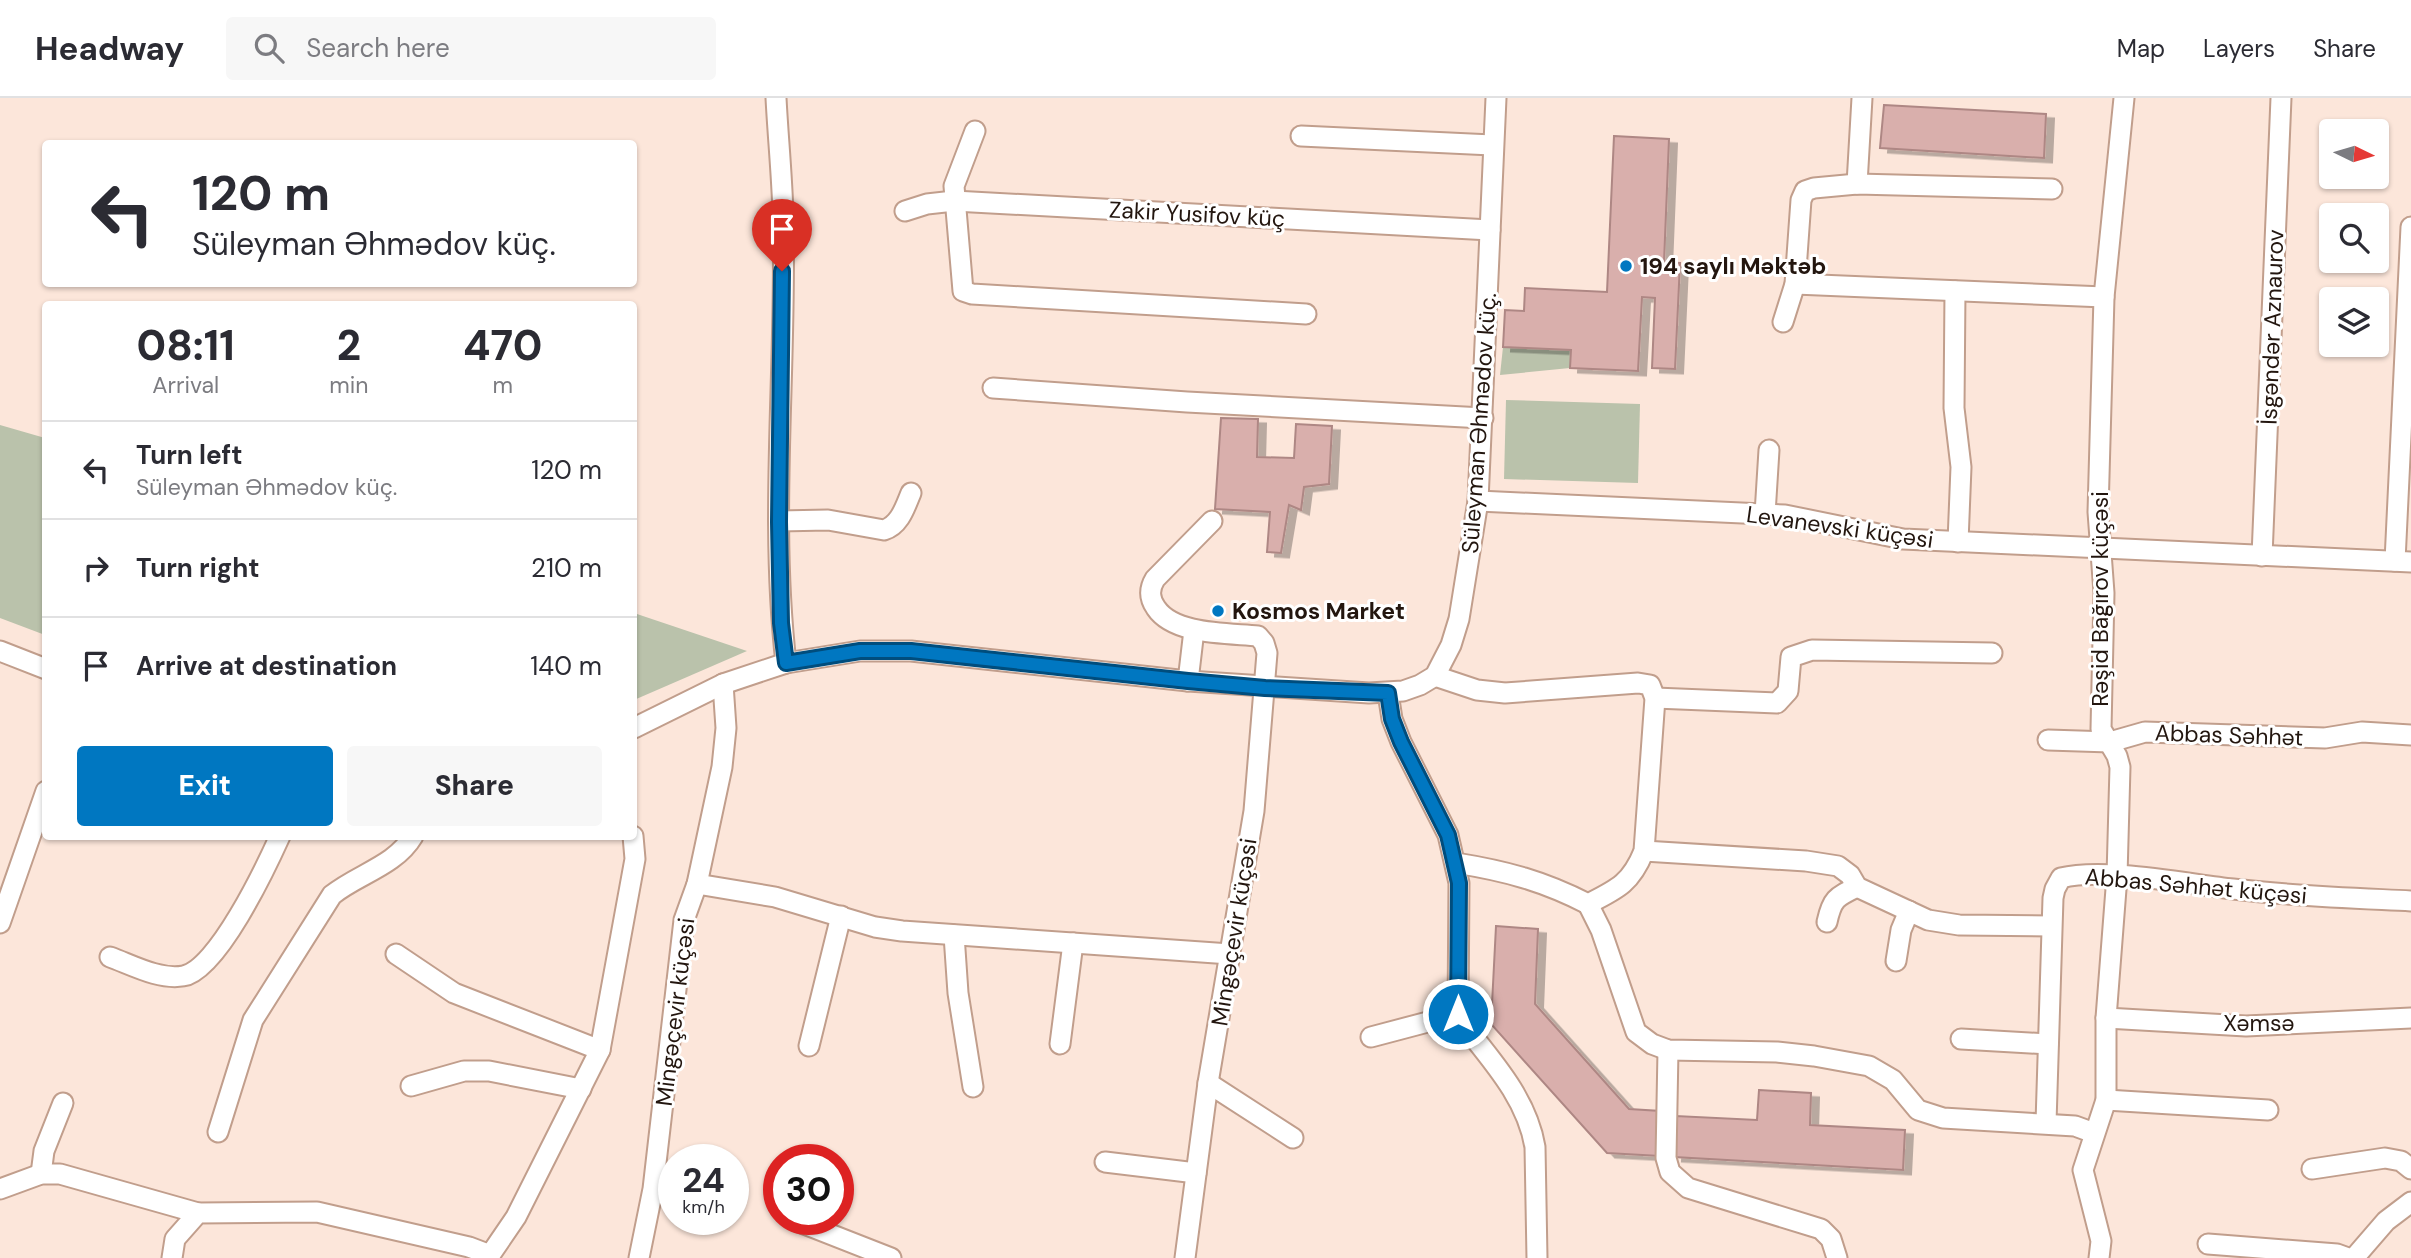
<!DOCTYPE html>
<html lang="en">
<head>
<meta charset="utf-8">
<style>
	:root { --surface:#fff; --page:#f7f7f7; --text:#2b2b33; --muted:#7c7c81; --line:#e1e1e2; --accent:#0077c1 }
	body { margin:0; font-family:"DM Sans",sans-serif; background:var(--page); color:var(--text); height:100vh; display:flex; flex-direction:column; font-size:26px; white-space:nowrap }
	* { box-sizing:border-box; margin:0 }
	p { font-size:23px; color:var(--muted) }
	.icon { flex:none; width:38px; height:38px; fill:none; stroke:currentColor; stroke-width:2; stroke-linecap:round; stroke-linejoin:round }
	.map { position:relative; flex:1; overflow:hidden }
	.sheet { position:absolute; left:42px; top:203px; width:595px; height:539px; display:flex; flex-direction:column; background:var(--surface); border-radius:7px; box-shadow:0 2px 5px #0004 }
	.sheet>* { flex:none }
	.top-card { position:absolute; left:42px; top:42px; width:595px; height:147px; border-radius:7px; box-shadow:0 2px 5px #0004; background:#fff; color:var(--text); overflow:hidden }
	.needle { width:46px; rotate:95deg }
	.tools { position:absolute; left:2319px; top:21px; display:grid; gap:14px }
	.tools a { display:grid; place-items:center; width:70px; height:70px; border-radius:7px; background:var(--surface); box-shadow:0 2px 5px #0004; font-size:35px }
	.speed { position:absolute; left:658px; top:1046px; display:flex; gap:14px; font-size:35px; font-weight:700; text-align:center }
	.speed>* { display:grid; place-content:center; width:91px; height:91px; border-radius:50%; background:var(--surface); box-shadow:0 2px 5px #0004; line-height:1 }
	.speed small { font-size:18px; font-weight:400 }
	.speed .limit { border:10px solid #d22; background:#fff; color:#111 }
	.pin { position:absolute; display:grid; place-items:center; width:60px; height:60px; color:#fff; margin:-72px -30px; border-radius:50% 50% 50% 0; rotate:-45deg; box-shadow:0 0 7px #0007 }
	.pin .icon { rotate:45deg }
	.me { position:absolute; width:77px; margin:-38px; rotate:0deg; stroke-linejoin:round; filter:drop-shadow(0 0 5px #0008) }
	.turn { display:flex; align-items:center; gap:24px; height:147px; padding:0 35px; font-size:32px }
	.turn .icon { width:91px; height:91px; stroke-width:2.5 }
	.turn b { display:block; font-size:49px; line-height:60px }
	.eta { display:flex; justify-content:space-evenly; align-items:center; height:119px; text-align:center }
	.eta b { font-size:42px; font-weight:800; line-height:49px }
	.action { display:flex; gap:14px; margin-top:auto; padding:14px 35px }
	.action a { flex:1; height:80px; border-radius:7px; background:var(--accent); color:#fff; font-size:28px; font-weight:800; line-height:80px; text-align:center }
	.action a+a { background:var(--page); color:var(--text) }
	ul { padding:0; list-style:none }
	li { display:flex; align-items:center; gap:21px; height:98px; padding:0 35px; border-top:2px solid var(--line) }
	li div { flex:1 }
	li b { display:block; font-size:26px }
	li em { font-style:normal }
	header { display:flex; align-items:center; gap:42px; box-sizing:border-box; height:98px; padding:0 35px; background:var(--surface); border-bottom:2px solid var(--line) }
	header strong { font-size:33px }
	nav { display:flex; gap:38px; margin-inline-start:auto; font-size:24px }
	.search { width:490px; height:63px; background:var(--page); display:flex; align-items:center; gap:18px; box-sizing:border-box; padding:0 24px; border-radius:7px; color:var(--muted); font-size:26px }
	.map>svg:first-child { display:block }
	.green { fill:#bac2ab }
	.building { fill:#d9afac; stroke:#ae8784; stroke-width:2; filter:url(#shadow) }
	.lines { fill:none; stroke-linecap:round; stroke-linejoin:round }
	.minor-casing { stroke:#c19e8c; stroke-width:23 }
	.minor { stroke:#fff; stroke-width:19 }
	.route-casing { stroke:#004d7d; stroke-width:18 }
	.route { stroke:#0077c1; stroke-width:12 }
	.poi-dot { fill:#0077c1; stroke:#fff; stroke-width:2.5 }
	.labels { text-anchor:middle; stroke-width:6; stroke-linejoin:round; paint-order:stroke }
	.street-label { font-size:23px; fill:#23160f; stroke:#fff }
	.poi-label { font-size:23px; font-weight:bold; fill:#23160f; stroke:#fff; text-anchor:start }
</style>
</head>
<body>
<header>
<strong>Headway</strong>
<div class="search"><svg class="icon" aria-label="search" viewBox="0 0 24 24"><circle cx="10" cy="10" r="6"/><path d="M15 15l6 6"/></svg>Search here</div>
<nav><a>Map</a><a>Layers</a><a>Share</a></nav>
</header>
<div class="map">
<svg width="2411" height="1160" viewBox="0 0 2411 1160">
	<defs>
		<filter id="shadow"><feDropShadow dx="8" dy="4.5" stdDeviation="0" flood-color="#0004"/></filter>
	</defs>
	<rect width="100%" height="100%" fill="#fce6da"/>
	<g class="green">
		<polygon points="1503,249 1571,252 1570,270 1500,277"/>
		<polygon points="1506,302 1640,306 1638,385 1504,381"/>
		<polygon points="0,327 45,340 45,537 0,520"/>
		<polygon points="634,515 747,553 634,602"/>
	</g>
	<g class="building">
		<polygon points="1884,7 2046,16 2044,60 1880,50"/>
		<polygon points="1614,38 1669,41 1664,164 1680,165 1675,271 1652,270 1655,200 1642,199 1638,273 1570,270 1571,252 1503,249 1505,212 1524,213 1525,190 1607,194"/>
		<polygon points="1221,320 1258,321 1257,359 1294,360 1296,326 1332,328 1329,386 1304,389 1301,412 1289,407 1281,455 1267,454 1270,414 1215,411"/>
		<polygon points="1496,828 1538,831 1535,906 1629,1011 1661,1013 1660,1058 1607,1055 1491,926"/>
		<polygon points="1759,992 1811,995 1810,1027 1905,1032 1903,1072 1674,1059 1676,1018 1757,1022"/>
	</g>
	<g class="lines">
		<g class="minor-casing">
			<g id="minor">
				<path d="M776,0C778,39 782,78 783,117C787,266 769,417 786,565"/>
				<polyline points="975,33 954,88 963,193 972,196 1306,216"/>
				<polyline points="1301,38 1492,47"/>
				<polyline points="1857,86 1862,0"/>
				<polyline points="905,113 927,106 954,103 1490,132"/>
				<polyline points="1795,186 2104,199"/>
				<polyline points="1955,193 1954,310 1961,369 1958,444"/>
				<polyline points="1783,224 1795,186 1801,102 1805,93 1814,90 1857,86 2052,91"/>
				<polyline points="993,290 1187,304 1483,320"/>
				<polyline points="1478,403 1785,417 1903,441 2411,464"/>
				<polyline points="1765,416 1769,352"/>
				<path d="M779,423L828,422L884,432C900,427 905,409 911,395"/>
				<polyline points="2262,458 2281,0"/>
				<polyline points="2395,463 2411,129"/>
				<polyline points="0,553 46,571"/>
				<path d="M1435,578L1477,592L1505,595L1638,585L1650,587L1655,600L1644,753C1631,785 1618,791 1588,806C1543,783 1506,773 1456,765"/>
				<polyline points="1188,583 1194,532"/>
				<path d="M1388,595L1392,621L1401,644L1448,737L1459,785L1458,916L1463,926C1493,964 1527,1001 1535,1049L1537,1160"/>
				<polyline points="1655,600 1777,605 1788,593 1791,559 1812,552 1992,555"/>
				<polyline points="634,630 723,586 786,565 860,553 911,553 1188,583 1369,595 1403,593 1420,587 1435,578 1451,547 1459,521 1478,403 1496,0"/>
				<polyline points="2048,642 2110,644 2145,634 2325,640 2362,634 2411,637"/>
				<polyline points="1644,753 1806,763 1838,768 1850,777 1857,789 1928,822 1959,827 2051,828"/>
				<polyline points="697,786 775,799 875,829 902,833 1230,856"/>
				<polyline points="1588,806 1601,832 1636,934 1652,946 1668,952 1777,954 1814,958 1869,968 1893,982 1918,1012 1943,1020 2075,1028 2094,1035"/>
				<path d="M1827,824C1832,801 1836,799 1857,789"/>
				<polyline points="0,825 46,693"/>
				<polyline points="954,837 958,895 973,989"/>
				<polyline points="396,856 454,895 600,952"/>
				<path d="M110,859C132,867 159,882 183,878C217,873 266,769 280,738"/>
				<polyline points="1896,863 1901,832 1909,813"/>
				<polyline points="2106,920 2246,928 2411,920"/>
				<polyline points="1371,939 1458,916"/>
				<polyline points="1961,941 2048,946"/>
				<polyline points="1060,946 1073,845"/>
				<polyline points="809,948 841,818"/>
				<polyline points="1668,952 1666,1060 1670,1074 1688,1090 1821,1131 1831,1141 1837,1160"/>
				<polyline points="1208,985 1293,1040"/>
				<polyline points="411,988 464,973 489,973 581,991"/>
				<polyline points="2106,1002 2268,1012"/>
				<path d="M2046,1025L2053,800L2055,791L2061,780C2104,769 2187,786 2233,791C2292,798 2351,800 2411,803"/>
				<path d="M218,1034L253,922L332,797C358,776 395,768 413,738"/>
				<polyline points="1105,1064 1196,1075"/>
				<polyline points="2312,1071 2385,1060 2401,1063 2411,1071"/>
				<polyline points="41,1076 44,1053 63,1005"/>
				<polyline points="0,1091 41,1076 60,1076 198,1115"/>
				<polyline points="794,1122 891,1160"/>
				<polyline points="2208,1146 2337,1156 2348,1160"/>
				<polyline points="172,1160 175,1141 198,1115 317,1114 469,1149 490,1157"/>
				<polyline points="488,1160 516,1119 600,952 635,761 633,738"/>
				<polyline points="639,1160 653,1091 684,822 697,786 722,669 726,630 723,586"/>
				<path d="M1185,1160L1208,985L1254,713L1267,555L1264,545L1258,538C1228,535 1174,537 1156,510C1149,500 1149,491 1155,481L1212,423"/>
				<polyline points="2099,1160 2101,1143 2083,1072 2106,1002 2106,920 2117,778 2120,669 2117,658 2101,631 2104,495 2098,414 2104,199 2124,0"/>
				<polyline points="2354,1160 2386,1123 2411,1104"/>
			</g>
		</g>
		<use href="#minor" class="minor"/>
	</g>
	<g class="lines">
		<g class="route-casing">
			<polyline id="route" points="782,173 779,424 781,525 786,565 860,553 911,553 1188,583 1265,590 1388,595 1392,621 1401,644 1448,737 1459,785 1458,916"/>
		</g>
		<use href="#route" class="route"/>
	</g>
	<g class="poi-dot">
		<circle cx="1626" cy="168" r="7"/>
		<circle cx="1218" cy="513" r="7"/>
	</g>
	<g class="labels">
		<g class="street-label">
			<text transform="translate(1197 116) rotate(3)" y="8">Zakir Yusifov küç</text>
			<text transform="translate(2272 229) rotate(-88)" y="8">İsgəndər Aznaurov</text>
			<text transform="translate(1479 325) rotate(-86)" y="8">Süleyman Əhmədov küç.</text>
			<text transform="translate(1840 429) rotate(8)" y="8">Levanevski küçəsi</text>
			<text transform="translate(2100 501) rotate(-90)" y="8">Rəşid Bağırov küçəsi</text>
			<text transform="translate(2229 637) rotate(2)" y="8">Abbas Səhhət</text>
			<text transform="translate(2196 788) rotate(5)" y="8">Abbas Səhhət küçəsi</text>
			<text transform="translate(1234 834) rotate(-81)" y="8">Mingəçevir küçəsi</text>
			<text transform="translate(675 914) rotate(-83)" y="8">Mingəçevir küçəsi</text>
			<text x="2259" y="933">Xəmsə</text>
		</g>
		<g class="poi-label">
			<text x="1640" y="176">194 saylı Məktəb</text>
			<text x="1232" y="521">Kosmos Market</text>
		</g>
	</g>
</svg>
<div class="tools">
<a><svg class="needle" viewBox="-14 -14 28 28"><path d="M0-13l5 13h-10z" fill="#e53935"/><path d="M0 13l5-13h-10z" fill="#7c7c81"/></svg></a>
<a><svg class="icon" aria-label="search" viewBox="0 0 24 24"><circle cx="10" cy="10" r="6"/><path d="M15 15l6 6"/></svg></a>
<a><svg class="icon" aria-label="layers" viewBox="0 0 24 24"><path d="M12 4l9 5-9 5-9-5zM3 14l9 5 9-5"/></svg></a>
</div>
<div class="speed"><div>24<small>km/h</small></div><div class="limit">30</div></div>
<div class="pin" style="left:782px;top:173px;background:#d93025"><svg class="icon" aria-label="arrive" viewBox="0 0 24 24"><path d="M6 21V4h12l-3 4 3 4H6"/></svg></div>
<svg class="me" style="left:1458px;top:916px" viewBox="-20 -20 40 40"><circle r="17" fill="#0077c1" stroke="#fff" stroke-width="3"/><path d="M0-11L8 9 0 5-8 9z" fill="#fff"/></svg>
<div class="top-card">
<div class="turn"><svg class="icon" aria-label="left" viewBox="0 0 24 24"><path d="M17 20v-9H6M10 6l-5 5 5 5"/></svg><div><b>120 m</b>Süleyman Əhmədov küç.</div></div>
</div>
<section class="sheet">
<div class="eta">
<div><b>08:11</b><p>Arrival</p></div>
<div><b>2</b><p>min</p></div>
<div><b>470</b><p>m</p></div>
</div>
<ul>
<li><svg class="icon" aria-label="left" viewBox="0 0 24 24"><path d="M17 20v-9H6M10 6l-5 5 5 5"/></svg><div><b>Turn left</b><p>Süleyman Əhmədov küç.</p></div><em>120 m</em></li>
<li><svg class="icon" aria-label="right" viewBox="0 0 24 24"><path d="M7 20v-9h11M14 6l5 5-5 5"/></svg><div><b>Turn right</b></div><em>210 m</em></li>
<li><svg class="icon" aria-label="arrive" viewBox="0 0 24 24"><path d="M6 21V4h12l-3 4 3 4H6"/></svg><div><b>Arrive at destination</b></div><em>140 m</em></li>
</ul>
<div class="action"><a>Exit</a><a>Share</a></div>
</section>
</div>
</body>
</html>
